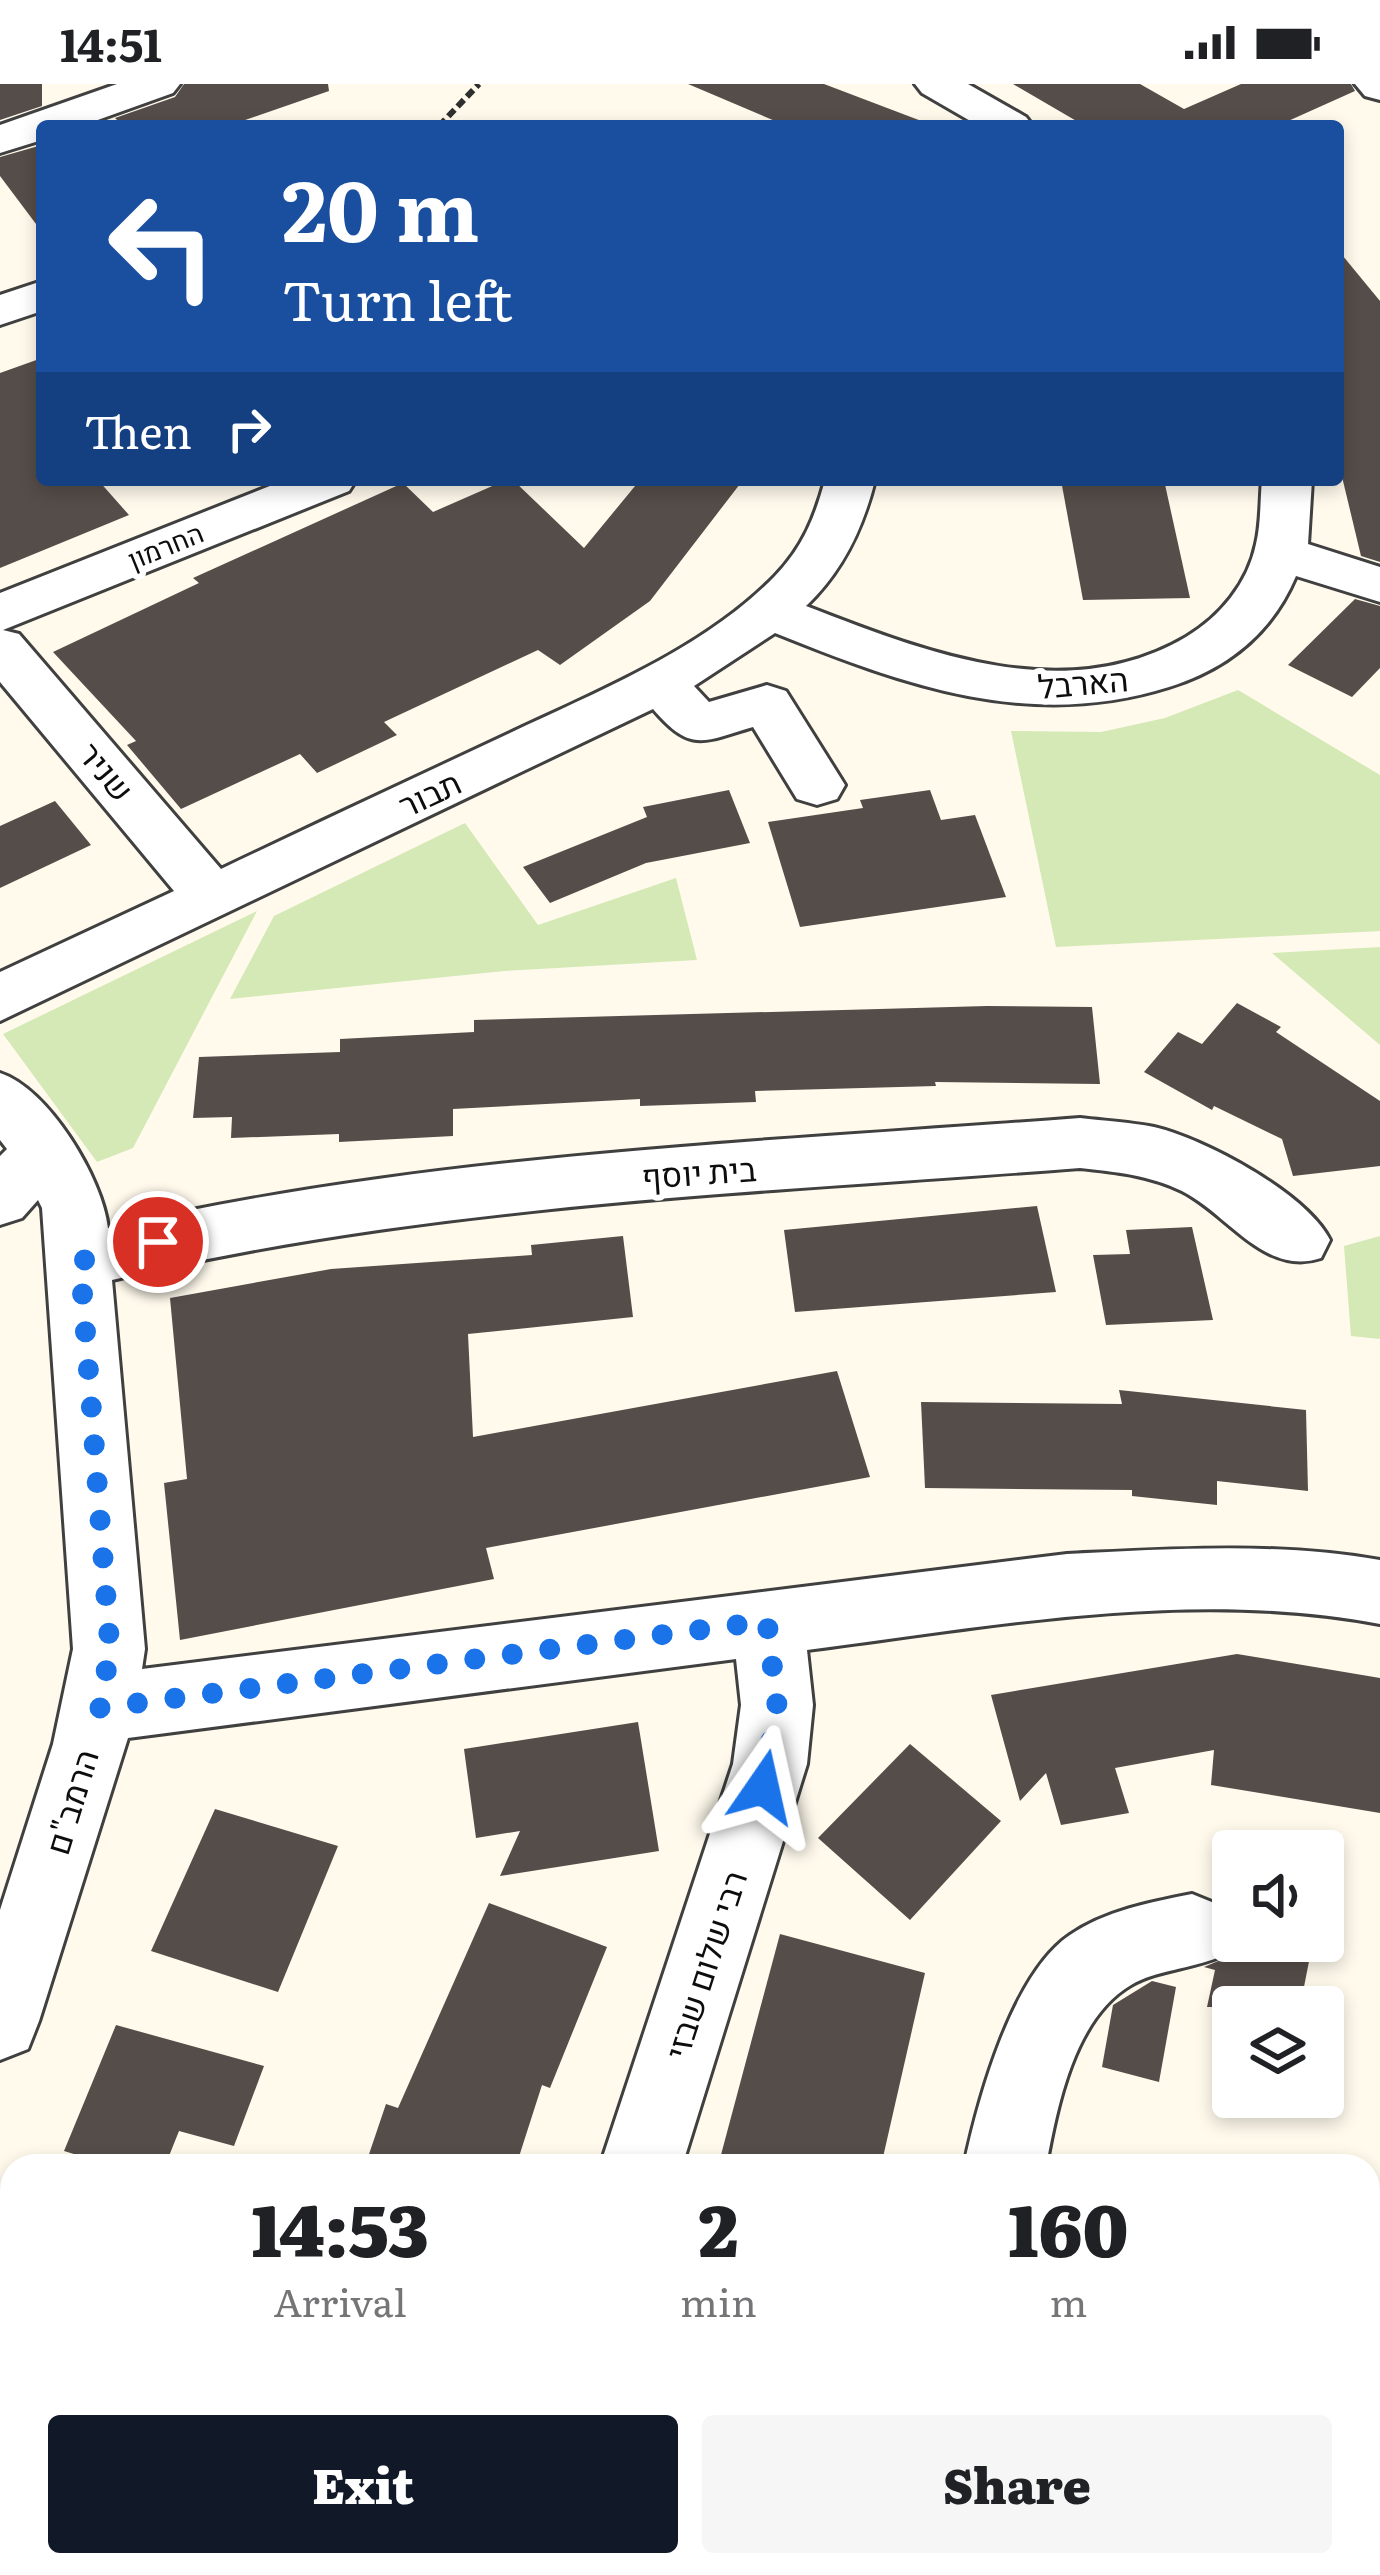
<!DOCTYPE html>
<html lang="en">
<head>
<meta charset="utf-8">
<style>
	:root { --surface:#fff; --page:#f6f6f6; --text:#202124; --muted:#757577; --accent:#111827 }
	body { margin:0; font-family:Literata,Heebo,serif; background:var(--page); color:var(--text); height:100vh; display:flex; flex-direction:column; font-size:45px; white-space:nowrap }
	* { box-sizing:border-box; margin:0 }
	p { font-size:39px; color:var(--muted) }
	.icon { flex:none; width:66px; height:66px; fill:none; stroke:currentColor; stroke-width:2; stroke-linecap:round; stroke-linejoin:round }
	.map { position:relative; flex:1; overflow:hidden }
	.panel { position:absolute; left:0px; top:2070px; width:1380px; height:423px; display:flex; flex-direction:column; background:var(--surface); border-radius:36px 36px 0 0; box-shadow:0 6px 18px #0003 }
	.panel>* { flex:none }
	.hud { position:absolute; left:36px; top:36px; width:1308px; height:366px; border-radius:12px; box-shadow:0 6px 18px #0003; background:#1a4fa0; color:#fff; overflow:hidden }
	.fabs { position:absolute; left:1212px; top:1746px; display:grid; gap:24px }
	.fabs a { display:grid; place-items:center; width:132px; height:132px; border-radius:12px; background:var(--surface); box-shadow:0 6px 18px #0003; font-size:60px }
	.pin { position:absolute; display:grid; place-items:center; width:102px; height:102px; color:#fff; margin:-51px; border:6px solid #fff; border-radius:50%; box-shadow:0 3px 12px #0007 }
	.me { position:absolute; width:132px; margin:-66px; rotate:11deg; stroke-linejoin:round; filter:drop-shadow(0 0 9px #0008) }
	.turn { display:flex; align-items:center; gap:42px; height:252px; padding:0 48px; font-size:54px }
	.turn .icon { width:156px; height:156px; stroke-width:2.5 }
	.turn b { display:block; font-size:84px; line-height:102px }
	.then { display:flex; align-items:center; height:114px; padding:0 48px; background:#0003; gap:24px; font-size:45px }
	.eta { display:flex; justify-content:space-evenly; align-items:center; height:204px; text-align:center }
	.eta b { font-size:72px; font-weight:800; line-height:84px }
	.button { display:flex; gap:24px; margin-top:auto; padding:24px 48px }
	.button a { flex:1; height:138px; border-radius:12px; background:var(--accent); color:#fff; font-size:48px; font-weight:800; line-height:138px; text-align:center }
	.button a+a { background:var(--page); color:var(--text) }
	.status { display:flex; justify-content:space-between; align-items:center; height:84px; padding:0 60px; background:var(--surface); direction:ltr }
	.status svg { height:33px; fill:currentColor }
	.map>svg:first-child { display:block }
	.green { fill:#d4e9b6 }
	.building { fill:#554d49 }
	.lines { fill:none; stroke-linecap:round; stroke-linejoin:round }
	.minor-casing { stroke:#404040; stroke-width:6 }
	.path { stroke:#2f2f2f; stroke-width:6; stroke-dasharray:9 4.5; stroke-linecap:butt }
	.minor { fill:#fff; fill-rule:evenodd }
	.route { stroke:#1a73e8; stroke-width:21; stroke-dasharray:0 37.8 }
	.labels { text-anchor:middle; stroke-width:12; stroke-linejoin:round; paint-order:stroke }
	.far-street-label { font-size:27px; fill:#0d0d0d; stroke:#fff }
	.street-label { font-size:33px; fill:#0d0d0d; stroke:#fff }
</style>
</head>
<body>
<div class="status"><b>14:51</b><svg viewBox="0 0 49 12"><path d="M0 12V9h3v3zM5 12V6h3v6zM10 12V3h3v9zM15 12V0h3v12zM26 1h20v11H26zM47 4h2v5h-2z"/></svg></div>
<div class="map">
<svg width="1380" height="2491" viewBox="0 0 1380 2491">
	<rect width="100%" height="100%" fill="#fffaec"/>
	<g class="green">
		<polygon points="1238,606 1380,691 1380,847 1056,863 1011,647 1101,648 1165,634"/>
		<polygon points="465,739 538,841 676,794 697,876 504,887 230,915 274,832"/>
		<polygon points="257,827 133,1064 97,1078 3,950"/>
		<polygon points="1380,863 1380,961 1272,869"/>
		<polygon points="1380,1152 1380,1255 1351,1252 1344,1162"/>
	</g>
	<g class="building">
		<polygon points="0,0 42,0 42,22 0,36"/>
		<polygon points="184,0 328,0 329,7 228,42 123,42 115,34 175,13"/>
		<polygon points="688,0 824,0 924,38 923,42 787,42"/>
		<polygon points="1013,0 1140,0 1184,25 1241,0 1351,0 1355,7 1277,42 1085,42"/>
		<polygon points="42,61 42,148 0,92 0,73"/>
		<polygon points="1338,166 1380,217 1380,478 1361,472 1338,376"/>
		<polygon points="42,274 42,396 98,396 129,431 0,484 0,289"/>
		<polygon points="506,396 513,396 584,464 640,396 743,396 650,517 560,581 538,566 384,638 397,651 317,689 300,670 181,725 127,661 136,657 53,568 199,499 193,494 403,399 433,428"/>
		<polygon points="1061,396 1164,396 1190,514 1083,516"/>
		<polygon points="1355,515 1380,522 1380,584 1352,613 1288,581"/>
		<polygon points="729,706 750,759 646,779 550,819 523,783 647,733 643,723"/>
		<polygon points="930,706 941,736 975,731 1006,813 800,843 768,738 863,724 860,716"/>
		<polygon points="55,717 91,761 0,804 0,742"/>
		<polygon points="1237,919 1281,943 1276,948 1380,1017 1380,1082 1293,1092 1282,1055 1214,1022 1212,1026 1144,988 1178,948 1202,960"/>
		<polygon points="987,922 1092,923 1100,1000 935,998 936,1002 755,1007 756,1018 640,1022 640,1015 453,1025 453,1052 339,1058 339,1050 231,1054 232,1033 193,1034 199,973 340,968 340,955 474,948 474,936"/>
		<polygon points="1037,1122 1056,1208 795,1228 784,1146"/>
		<polygon points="1192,1143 1213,1236 1106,1241 1093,1171 1130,1170 1126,1146"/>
		<polygon points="623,1152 633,1233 468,1250 473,1353 837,1287 870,1393 486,1464 494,1495 180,1556 164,1399 187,1395 170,1214 331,1185 532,1171 531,1161"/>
		<polygon points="1119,1306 1306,1326 1308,1407 1217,1397 1217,1421 1132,1412 1132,1406 925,1404 921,1318 1122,1320"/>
		<polygon points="1237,1570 1380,1594 1380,1729 1211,1701 1214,1666 1115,1684 1129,1729 1061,1741 1046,1689 1020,1717 991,1611"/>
		<polygon points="638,1638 659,1767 500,1792 520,1747 476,1754 464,1665"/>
		<polygon points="910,1660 1001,1737 910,1836 818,1754"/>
		<polygon points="215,1725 338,1762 278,1908 151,1867"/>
		<polygon points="489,1819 607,1863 550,2004 542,2001 516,2082 365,2082 386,2020 398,2024"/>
		<polygon points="780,1850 925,1889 881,2082 718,2082"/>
		<polygon points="1231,1857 1313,1857 1302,1913 1270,1904 1266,1923 1207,1923 1215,1886 1204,1883 1223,1875"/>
		<polygon points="1152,1897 1176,1903 1159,1998 1102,1983 1113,1921"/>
		<polygon points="116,1941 264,1982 234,2062 179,2047 165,2082 113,2082 64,2067"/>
	</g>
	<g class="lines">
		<g class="minor-casing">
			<g id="minor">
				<polygon points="117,0 180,0 173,9 81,42 42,42 42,56 0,69 0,41"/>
				<polygon points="915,0 968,0 1026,33 1033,42 979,42 922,9"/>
				<polygon points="1355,0 1380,0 1380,16 1365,12"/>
				<polygon points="42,197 42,227 0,241 0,211"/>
				<path d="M285,396H356L349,407L3,546L19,550L221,785C317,739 414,694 510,649C601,606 705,564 775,492C803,463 815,433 825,396H875C863,444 843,487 806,522C925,568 1065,624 1186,553C1220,533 1248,499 1256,460C1261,440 1260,417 1262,396H1312L1308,460L1380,483V518L1296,492C1272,549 1227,585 1169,603C1030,647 904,601 775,549L694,602L709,618L767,601L786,607L845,701L837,715L817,721L797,715L753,643C702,658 691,669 653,625L0,937V888L174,807L0,598V509Z"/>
				<path d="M0,989C48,1004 103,1095 108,1144C427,1070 754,1059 1080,1034C1104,1037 1130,1038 1154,1043C1205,1055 1306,1109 1330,1156L1321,1174C1265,1193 1228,1130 1182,1107C1149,1091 1116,1088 1080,1084C756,1109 429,1120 112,1196L145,1565L142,1585L1067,1470C1172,1465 1276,1458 1380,1476V1540C1191,1504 995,1542 807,1566L813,1621L807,1680L682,2082H600L733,1680L741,1621L736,1575L128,1654L39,1937L28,1965L0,1976V1826L53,1660L73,1565L42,1124L38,1116L22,1134L0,1141V1072L7,1065L0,1056Z"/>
				<path d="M1192,1810L1219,1821L1231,1847L1219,1873C1191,1885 1156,1886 1131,1901C1074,1934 1057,2023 1046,2082H964C978,2016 1012,1890 1070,1851C1105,1827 1151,1818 1192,1810Z"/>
				<polygon points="468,2481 556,2481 553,2491 465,2491"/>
				<polygon points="1052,2481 1160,2481 1164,2491 1056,2491"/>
			</g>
		</g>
		<polyline class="path" points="439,42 479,0"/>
		<use href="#minor" class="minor"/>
	</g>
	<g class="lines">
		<polyline class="route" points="158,1158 80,1177 110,1564 100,1624 767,1537 777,1621 763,1703"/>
	</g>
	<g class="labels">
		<g class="far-street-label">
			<text transform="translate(166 463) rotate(-22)" y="9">החרמון</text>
		</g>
		<g class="street-label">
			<text transform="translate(1083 599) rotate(-5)" y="12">הארבל</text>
			<text transform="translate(106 688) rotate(50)" y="12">שניר</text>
			<text transform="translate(430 710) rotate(-25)" y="12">תבור</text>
			<text transform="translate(699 1089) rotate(-4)" y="12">בית יוסף</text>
			<text transform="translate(72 1718) rotate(-73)" y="12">הרמב"ם</text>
			<text transform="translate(706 1881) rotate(-72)" y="12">רבי שלום שבזי</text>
		</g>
	</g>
</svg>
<div class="fabs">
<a><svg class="icon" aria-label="sound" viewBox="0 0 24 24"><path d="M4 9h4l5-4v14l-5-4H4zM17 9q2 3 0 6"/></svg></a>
<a><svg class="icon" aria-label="layers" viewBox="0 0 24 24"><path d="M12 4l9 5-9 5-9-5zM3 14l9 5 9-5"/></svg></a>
</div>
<div class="pin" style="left:158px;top:1158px;background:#d93025"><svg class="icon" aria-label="arrive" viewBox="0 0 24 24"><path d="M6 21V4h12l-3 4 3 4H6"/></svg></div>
<svg class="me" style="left:763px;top:1703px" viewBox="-20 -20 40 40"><path d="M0-17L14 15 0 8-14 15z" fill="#1a73e8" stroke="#fff" stroke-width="4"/></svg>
<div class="hud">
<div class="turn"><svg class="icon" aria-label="left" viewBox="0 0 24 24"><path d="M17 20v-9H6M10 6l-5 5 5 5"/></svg><div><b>20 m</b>Turn left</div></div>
<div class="then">Then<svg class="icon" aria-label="right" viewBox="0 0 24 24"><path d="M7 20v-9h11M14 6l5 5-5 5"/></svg></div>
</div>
<section class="panel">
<div class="eta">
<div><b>14:53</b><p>Arrival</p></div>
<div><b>2</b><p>min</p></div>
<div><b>160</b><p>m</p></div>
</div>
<div class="button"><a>Exit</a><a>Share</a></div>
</section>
</div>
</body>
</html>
